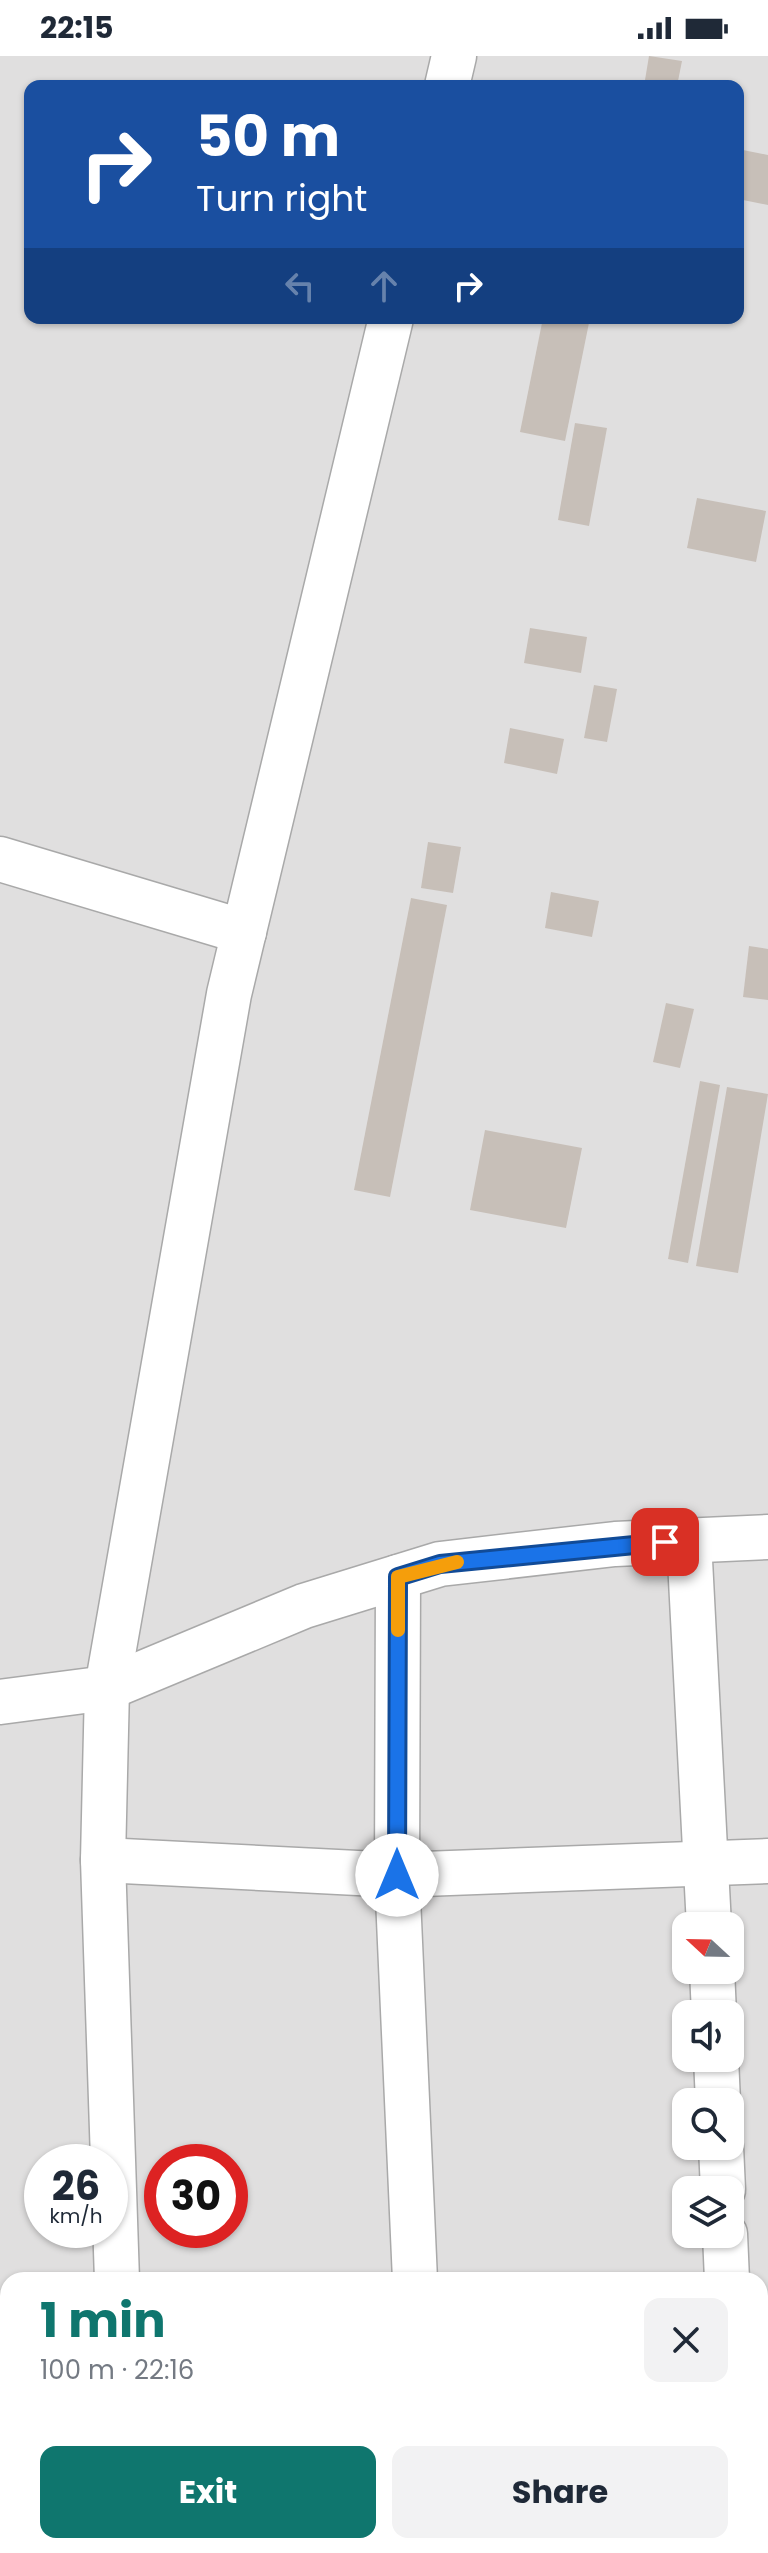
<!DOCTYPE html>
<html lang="en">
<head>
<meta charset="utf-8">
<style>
	:root { --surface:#fff; --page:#f2f2f3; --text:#1f2937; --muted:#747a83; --accent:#0f766e }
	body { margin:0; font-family:Poppins,sans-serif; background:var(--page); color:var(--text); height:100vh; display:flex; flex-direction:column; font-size:30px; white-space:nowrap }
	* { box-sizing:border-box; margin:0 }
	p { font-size:26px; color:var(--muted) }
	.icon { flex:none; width:44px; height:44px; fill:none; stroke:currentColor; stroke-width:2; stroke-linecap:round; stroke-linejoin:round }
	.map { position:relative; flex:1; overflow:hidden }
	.panel { position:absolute; left:0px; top:2216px; width:768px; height:282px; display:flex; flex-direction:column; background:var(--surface); border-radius:24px 24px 0 0; box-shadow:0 2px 6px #0004 }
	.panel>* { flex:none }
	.hud { position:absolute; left:24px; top:24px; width:720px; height:244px; border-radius:16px; box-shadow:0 2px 6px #0004; background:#1a4fa0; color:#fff; overflow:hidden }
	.needle { width:52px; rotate:292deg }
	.fabs { position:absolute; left:672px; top:1856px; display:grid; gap:16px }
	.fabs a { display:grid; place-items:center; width:72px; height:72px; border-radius:16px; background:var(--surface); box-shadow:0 2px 6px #0004; font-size:40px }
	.speed { position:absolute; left:24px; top:2088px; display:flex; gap:16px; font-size:40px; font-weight:700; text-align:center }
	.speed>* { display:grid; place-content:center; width:104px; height:104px; border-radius:50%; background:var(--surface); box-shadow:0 2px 6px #0004; line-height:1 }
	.speed small { font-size:20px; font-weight:400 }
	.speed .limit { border:12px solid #d22; background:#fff; color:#111 }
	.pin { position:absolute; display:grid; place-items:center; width:68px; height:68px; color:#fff; margin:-34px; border-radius:16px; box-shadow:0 4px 12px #0006 }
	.me { position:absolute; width:88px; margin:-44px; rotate:0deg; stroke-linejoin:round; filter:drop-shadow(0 0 6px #0008) }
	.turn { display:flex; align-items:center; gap:28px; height:168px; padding:0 40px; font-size:36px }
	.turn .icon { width:104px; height:104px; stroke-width:2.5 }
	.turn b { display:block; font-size:56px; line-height:68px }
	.lanes { display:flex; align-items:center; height:76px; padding:0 40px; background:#0003; justify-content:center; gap:40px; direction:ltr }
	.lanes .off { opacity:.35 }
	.round { display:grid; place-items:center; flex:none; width:84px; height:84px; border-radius:16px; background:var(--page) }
	.overview { display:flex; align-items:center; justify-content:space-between; height:136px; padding:0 40px }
	h1 { font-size:48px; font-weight:700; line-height:60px; color:var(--accent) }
	.primary-button { display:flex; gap:16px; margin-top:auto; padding:16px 40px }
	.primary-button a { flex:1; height:92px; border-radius:16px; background:var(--accent); color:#fff; font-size:32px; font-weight:700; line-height:92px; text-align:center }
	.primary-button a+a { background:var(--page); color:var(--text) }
	.status { display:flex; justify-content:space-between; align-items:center; height:56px; padding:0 40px; background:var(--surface); direction:ltr }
	.status svg { height:22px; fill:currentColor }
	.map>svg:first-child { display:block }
	.residential { fill:#e0dfdf; fill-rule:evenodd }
	.building { fill:#c7bfb8 }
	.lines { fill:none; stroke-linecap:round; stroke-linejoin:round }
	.minor-casing { stroke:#a9a9a9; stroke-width:47 }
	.minor { stroke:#fff; stroke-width:44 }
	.route-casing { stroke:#114b97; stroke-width:20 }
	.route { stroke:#1a73e8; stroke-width:14 }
	.slow { stroke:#f59e0b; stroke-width:14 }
</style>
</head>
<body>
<div class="status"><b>22:15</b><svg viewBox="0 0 49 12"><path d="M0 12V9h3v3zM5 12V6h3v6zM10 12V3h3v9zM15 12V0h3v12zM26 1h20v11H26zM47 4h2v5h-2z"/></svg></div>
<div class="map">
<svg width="768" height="2497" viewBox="0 0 768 2497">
	<rect width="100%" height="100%" fill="#f2efe9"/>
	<path class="residential" d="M0,0H768V2497H0ZM30,30H738V262H30ZM686,1870H730V1914H686ZM686,1958H730V2002H686ZM686,2046H730V2090H686ZM42,2106H110V2174H42ZM162,2106H230V2174H162ZM686,2134H730V2178H686ZM8,2224H760V2490H8Z"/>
	<g class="building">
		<polygon points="649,0 682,5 677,30 644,30"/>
		<polygon points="738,93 768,99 768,149 738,143"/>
		<polygon points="543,262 590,262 565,385 520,376"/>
		<polygon points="575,367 607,372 589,470 558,464"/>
		<polygon points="697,442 766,455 756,506 687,492"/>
		<polygon points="530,572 587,581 581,617 524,607"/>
		<polygon points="594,629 617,633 607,686 584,682"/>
		<polygon points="510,672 564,683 557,718 504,707"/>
		<polygon points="428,786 461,791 453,837 421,832"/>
		<polygon points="551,836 599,845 592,881 545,872"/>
		<polygon points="411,842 447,849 390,1141 354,1134"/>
		<polygon points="749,890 768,893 768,944 743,941"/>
		<polygon points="666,947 694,953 680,1012 653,1006"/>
		<polygon points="700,1025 720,1029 688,1207 668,1203"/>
		<polygon points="727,1031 768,1038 738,1217 696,1210"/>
		<polygon points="485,1074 582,1092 566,1172 470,1154"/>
	</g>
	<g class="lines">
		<g class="minor-casing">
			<g id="minor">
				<polyline points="447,30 454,0"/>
				<polyline points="0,803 244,876"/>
				<polyline points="689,1485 709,1870"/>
				<polyline points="398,1521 397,1819 415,2224"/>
				<polyline points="0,1646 107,1632 304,1550 440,1508 615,1488 768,1481"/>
				<polyline points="103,1804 397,1819 768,1805"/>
				<polyline points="712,1914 714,1958"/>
				<polyline points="716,2002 718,2046"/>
				<polyline points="721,2090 723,2134"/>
				<polyline points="725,2178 727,2224"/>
				<polyline points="117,2224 103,1804 107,1632 229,938 391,262"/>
				<polyline points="760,2387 768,2387"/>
				<polyline points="0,2401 8,2400"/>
				<polyline points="127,2490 127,2497"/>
				<polyline points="424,2490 424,2497"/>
				<polyline points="739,2490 739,2497"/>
			</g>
		</g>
		<use href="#minor" class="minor"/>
	</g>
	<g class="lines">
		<g class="route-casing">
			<polyline id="route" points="397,1819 398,1521 440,1508 665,1486"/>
		</g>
		<use href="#route" class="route"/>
		<polyline class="slow" points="398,1574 398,1521 457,1506"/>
	</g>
</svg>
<div class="fabs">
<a><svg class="needle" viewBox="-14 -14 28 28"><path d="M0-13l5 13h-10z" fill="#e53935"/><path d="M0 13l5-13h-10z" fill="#747a83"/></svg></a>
<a><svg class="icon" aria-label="sound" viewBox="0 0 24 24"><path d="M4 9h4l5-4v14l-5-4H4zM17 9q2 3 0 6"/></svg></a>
<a><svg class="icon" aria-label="search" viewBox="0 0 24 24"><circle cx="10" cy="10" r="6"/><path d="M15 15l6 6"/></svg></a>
<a><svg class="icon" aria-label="layers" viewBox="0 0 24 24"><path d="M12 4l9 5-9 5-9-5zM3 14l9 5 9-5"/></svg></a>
</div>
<div class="speed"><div>26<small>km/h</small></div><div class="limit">30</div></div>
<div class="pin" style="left:665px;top:1486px;background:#d93025"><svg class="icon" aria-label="arrive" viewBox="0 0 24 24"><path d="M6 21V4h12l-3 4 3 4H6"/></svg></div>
<svg class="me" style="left:397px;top:1819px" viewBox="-20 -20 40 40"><circle r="19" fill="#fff"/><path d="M0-13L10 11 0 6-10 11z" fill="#1a73e8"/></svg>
<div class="hud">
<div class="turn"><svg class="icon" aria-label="right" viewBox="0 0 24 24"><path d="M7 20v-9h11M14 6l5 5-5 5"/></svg><div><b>50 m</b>Turn right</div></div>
<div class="lanes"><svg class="icon off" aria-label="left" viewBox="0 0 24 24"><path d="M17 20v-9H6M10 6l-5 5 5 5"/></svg><svg class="icon off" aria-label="ahead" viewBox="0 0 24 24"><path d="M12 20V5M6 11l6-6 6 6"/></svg><svg class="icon" aria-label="right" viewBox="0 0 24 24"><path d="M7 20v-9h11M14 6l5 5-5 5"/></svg></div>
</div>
<section class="panel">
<div class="overview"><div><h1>1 min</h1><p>100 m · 22:16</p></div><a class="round"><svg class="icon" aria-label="close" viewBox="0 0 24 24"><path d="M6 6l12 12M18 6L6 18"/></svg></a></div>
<div class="primary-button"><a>Exit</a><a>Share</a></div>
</section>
</div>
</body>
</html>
